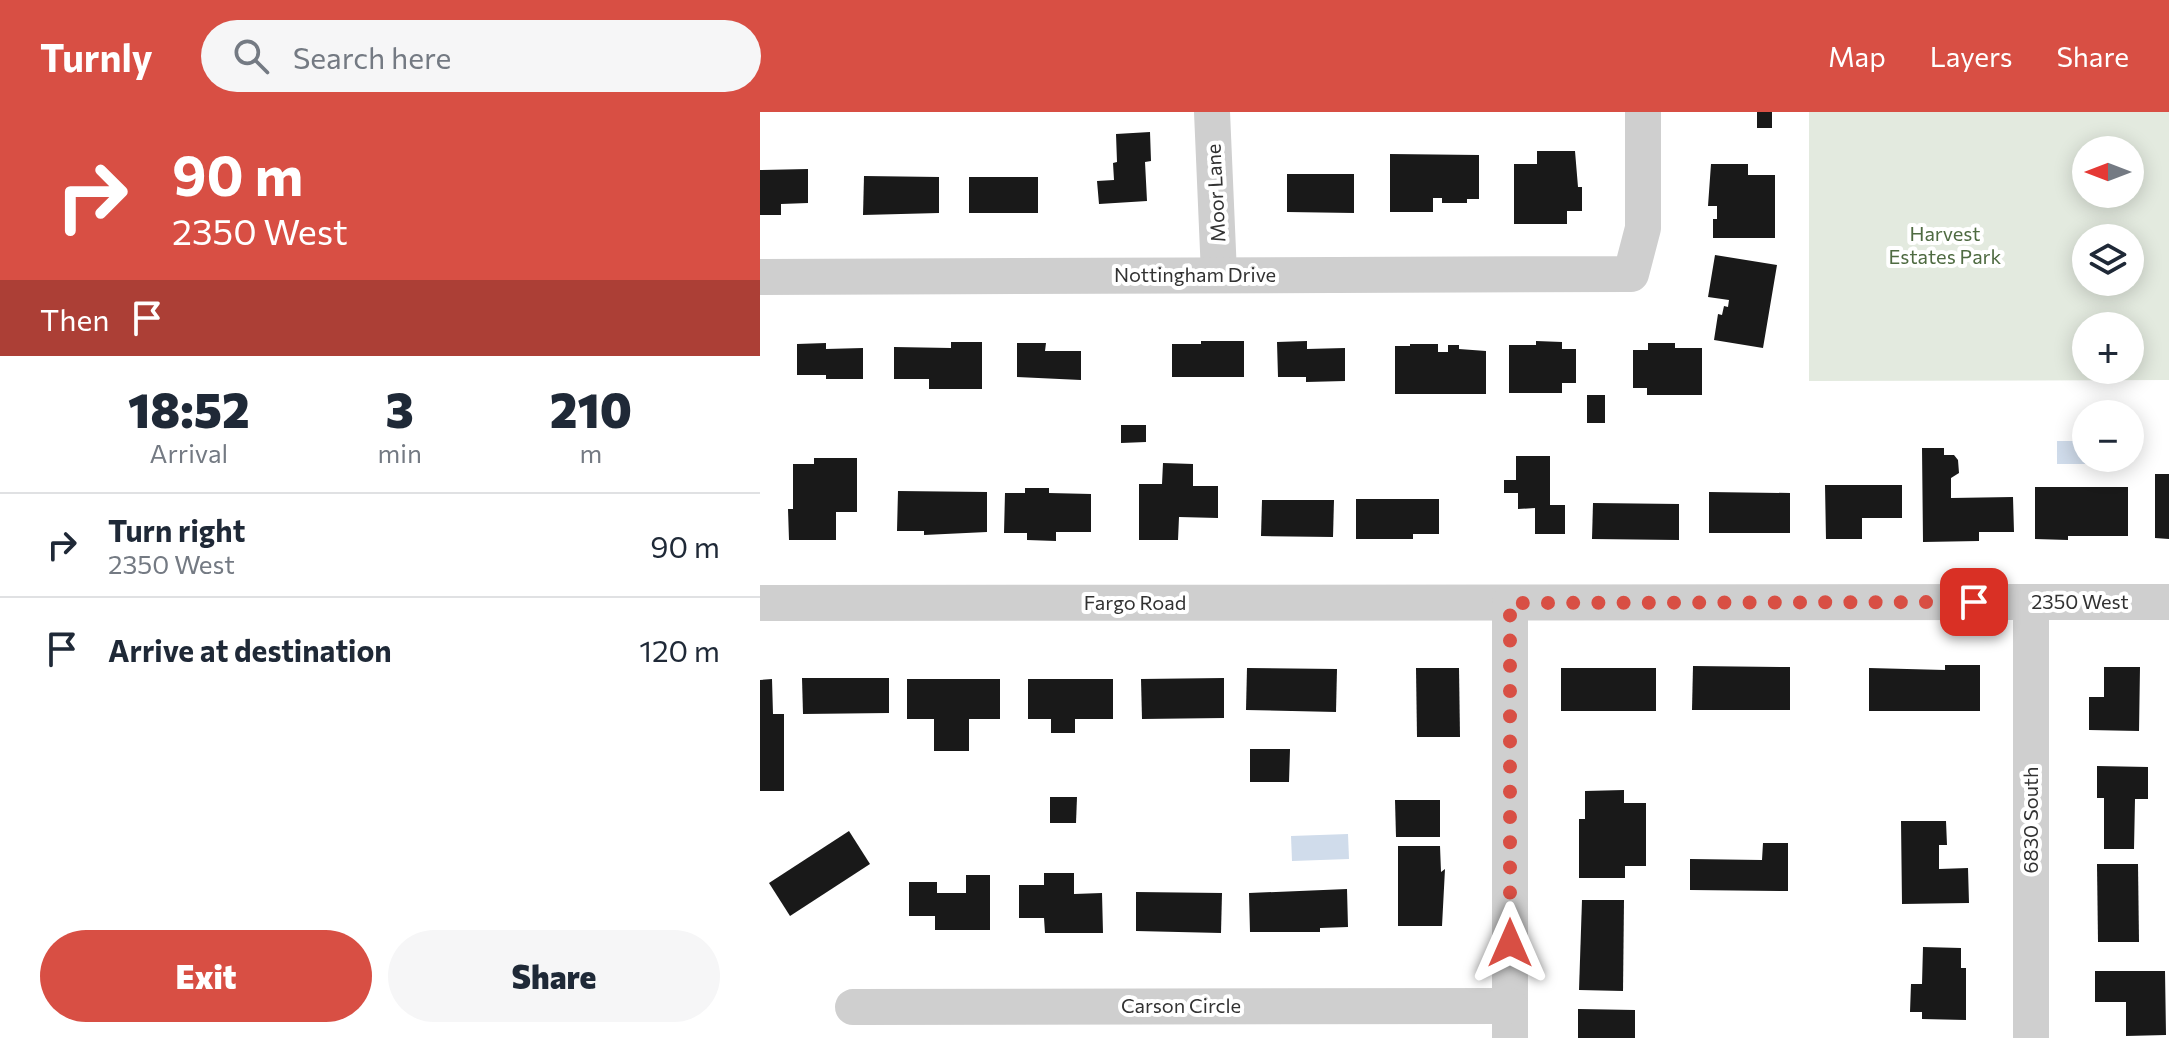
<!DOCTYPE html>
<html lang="en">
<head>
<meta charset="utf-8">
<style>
	:root { --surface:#fff; --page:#f6f6f7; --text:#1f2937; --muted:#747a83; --line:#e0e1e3; --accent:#d84f44 }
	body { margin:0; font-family:Commissioner,sans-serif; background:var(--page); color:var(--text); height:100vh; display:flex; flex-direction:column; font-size:30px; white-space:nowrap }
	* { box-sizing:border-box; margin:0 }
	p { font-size:26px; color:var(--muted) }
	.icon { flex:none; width:44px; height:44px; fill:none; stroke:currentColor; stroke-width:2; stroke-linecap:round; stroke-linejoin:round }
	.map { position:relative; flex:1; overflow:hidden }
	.details { display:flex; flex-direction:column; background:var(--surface); width:760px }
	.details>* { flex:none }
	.top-card { background:#d84f44; color:#fff; overflow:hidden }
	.needle { width:52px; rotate:270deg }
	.tools { position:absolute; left:1312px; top:24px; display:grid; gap:16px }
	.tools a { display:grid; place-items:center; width:72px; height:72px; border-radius:50%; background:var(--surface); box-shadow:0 4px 20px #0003; font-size:40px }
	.pin { position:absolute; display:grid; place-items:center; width:68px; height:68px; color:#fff; margin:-34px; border-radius:16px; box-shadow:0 4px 12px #0006 }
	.me { position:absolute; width:88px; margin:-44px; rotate:0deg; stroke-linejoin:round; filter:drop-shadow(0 0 6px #0008) }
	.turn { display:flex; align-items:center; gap:28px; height:168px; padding:0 40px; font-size:36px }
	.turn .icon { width:104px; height:104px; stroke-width:2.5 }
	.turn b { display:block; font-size:56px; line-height:68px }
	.then { display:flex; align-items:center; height:76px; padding:0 40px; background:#0003; gap:16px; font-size:30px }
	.eta { display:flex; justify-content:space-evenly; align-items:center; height:136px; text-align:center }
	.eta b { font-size:48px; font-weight:800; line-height:56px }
	.primary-button { display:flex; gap:16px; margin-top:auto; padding:16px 40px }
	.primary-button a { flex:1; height:92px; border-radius:48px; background:var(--accent); color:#fff; font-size:32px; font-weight:800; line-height:92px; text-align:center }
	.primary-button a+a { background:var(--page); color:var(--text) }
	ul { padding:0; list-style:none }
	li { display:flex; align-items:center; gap:24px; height:104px; padding:0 40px; border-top:2px solid var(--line) }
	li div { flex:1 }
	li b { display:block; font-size:30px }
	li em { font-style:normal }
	header { display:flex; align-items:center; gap:48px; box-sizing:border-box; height:112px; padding:0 40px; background:var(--accent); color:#fff }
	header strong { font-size:38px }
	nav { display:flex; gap:44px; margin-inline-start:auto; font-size:28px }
	.search { width:560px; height:72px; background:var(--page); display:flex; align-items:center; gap:20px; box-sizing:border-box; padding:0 28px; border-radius:44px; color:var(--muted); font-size:30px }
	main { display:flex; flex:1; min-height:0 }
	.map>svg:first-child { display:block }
	.green { fill:#e3eadf; fill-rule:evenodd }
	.water { fill:#d0dceb }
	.building { fill:#191919 }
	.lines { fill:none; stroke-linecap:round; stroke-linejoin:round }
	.minor { stroke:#cfcfcf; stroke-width:36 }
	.route { stroke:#d84f44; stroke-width:14; stroke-dasharray:0 25.2 }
	.labels { text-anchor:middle; stroke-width:8; stroke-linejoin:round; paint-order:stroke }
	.street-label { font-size:20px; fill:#323232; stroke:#fff }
	.park-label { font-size:20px; fill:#4f6b42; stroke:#fff }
</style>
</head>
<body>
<header>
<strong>Turnly</strong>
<div class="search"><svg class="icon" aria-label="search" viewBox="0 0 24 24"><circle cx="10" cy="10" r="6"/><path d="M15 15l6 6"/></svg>Search here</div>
<nav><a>Map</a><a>Layers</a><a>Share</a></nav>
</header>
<main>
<section class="details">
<div class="top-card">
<div class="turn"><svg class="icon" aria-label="right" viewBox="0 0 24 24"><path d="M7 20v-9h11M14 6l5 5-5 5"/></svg><div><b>90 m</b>2350 West</div></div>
<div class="then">Then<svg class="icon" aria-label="arrive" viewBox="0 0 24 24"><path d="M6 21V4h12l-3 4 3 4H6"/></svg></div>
</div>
<div class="eta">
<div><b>18:52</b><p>Arrival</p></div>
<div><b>3</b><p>min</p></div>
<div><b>210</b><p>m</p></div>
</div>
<ul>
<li><svg class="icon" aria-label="right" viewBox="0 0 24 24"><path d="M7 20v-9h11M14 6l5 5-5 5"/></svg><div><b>Turn right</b><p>2350 West</p></div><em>90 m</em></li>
<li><svg class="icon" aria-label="arrive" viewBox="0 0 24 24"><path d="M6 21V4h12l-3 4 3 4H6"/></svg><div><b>Arrive at destination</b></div><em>120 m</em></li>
</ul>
<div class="primary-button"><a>Exit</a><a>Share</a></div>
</section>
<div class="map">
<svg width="1409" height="926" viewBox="0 0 1409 926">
	<rect width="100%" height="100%" fill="#fff"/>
	<path class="green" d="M1049,0H1409V268L1049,269ZM1326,38H1370V82H1326ZM1326,126H1370V170H1326ZM1326,214H1370V258H1326Z"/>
	<g class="water">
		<polygon points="1297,329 1326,329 1326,346 1350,346 1350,352 1297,352"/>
		<polygon points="588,722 589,747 532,749 531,724"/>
	</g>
	<g class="building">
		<rect x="997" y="0" width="15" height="16"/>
		<polygon points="390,20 391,49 385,50 387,89 339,92 337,69 354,68 353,51 357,50 356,22"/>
		<polygon points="777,39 815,39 818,75 822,75 822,99 807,99 807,112 754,112 754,52 777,52"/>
		<polygon points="630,42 719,43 719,87 707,87 707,91 682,91 682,86 673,86 673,100 630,100"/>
		<polygon points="951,52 988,52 988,63 1015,63 1015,126 953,126 953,107 957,107 957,94 948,94"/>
		<polygon points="48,57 48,91 21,92 21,103 0,103 0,58"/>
		<polygon points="527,62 594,62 594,101 527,100"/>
		<polygon points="104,64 179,65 179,101 103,103"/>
		<rect x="209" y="65" width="69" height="36"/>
		<polygon points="955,143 1017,153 1003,236 954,228 958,202 962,203 964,194 968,195 969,188 948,185"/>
		<polygon points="441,229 484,229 484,265 412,265 412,232 441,232"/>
		<polygon points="547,229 547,237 585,236 585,269 546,270 546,265 518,265 517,230"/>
		<polygon points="776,229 802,230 802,237 816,237 816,271 802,271 802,281 749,281 749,233 776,233"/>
		<polygon points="191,230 222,230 222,277 169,277 169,267 134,267 134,235 191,236"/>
		<polygon points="66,231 66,237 103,236 103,267 66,267 66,263 37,263 37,232"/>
		<polygon points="257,231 286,231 285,239 321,239 321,268 257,265"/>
		<polygon points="888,231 915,231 915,236 942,236 942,283 887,283 887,276 873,276 873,238 888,238"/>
		<polygon points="650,232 678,232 678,240 688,240 688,233 699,233 699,237 726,239 726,282 635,282 635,234 650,234"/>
		<rect x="827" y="283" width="18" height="28"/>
		<polygon points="361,313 386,313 386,330 361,331"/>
		<polygon points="1162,336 1184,336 1184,343 1194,343 1198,348 1199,361 1191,366 1191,386 1253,385 1254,420 1219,420 1219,429 1163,430"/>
		<polygon points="756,344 790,344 790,393 805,393 805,422 775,422 775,396 758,397 758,381 744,381 744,368 756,368"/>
		<polygon points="54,346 97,346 97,400 76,400 76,428 29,428 28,397 33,397 33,352 54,352"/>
		<polygon points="403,351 433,352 433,374 458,374 458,406 419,405 418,428 379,428 379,372 402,372"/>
		<polygon points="1395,362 1409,362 1409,427 1395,426"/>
		<polygon points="1065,373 1142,373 1142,406 1102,406 1102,427 1066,427"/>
		<polygon points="1275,375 1368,375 1368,424 1308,424 1308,428 1275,427"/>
		<polygon points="265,376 289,376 289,381 331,382 331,420 296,420 296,429 267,428 267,421 244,421 245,381 265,381"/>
		<polygon points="138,379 227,380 227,420 164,423 164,419 137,419"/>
		<polygon points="949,380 1030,381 1030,421 949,421"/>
		<polygon points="596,387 679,387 679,422 653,422 653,427 596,427"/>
		<polygon points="502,388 574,388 573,425 501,424"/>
		<polygon points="833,391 919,392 919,428 832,427"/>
		<polygon points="1185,553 1220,553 1220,599 1109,599 1109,556 1185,558"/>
		<polygon points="933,554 1030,555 1030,598 932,598"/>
		<polygon points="1344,555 1380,555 1379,619 1329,618 1329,585 1344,585"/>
		<polygon points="487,556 577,557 576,600 486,598"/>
		<polygon points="656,556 699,556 700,625 657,625"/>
		<rect x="801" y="556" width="95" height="43"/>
		<polygon points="42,566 129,566 129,601 43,602"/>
		<polygon points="464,566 464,606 382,607 381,567"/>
		<polygon points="12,567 13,602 24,602 24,679 0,679 0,568"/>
		<polygon points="147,567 240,567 240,607 209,607 209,639 174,639 174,607 147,607"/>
		<polygon points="268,567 353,567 353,607 315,607 315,621 291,621 291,607 268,607"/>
		<polygon points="490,637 530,637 529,670 490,670"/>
		<polygon points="1337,654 1388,655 1388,687 1375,687 1374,737 1344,737 1344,686 1337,686"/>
		<polygon points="864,678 864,691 886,691 886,754 865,754 865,766 819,766 819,707 825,707 825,679"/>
		<polygon points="290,685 317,685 316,711 290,711"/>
		<polygon points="635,688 680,688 680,725 636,725"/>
		<polygon points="1141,709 1186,709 1187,733 1179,733 1179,757 1208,756 1209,791 1142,792"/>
		<polygon points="89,719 110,752 30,804 9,771"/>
		<polygon points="1003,731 1028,731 1028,779 930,778 930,747 1002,748"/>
		<polygon points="638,734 680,734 681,760 685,757 682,814 638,814"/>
		<polygon points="1337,752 1378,752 1379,830 1338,830"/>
		<polygon points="284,761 314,761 314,782 342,781 343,821 285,821 284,806 259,806 259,773 284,773"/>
		<polygon points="206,763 230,763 230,818 175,818 175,804 149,804 149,770 177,770 177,781 206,781"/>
		<polygon points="587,777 588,815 560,816 560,820 490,820 489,781"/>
		<polygon points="376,780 462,781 461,821 376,819"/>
		<polygon points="822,788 864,788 863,879 819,878"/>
		<polygon points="1163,835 1201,836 1201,856 1206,856 1206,908 1162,907 1162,900 1150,900 1151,872 1162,872"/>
		<polygon points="1335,859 1405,859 1406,923 1366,924 1366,890 1335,890"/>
		<polygon points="818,897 875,898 875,926 818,926"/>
	</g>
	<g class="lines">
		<g class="minor">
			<polyline points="452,0 459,162"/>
			<polyline points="0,165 871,162 883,116 883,0"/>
			<polyline points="1271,490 1271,926"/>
			<polyline points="0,491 1409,490"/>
			<polyline points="750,491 750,926"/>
			<polyline points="93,895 750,894"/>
		</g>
	</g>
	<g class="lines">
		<polyline class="route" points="750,831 750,491 1214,490"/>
	</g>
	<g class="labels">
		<g class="street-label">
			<text transform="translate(456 81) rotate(-93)" y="7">Moor Lane</text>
			<text x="435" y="170">Nottingham Drive</text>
			<text x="1320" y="497">2350 West</text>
			<text x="375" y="498">Fargo Road</text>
			<text transform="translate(1271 708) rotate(-90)" y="7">6830 South</text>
			<text x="421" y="901">Carson Circle</text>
		</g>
		<g class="park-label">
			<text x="1185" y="129">Harvest<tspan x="1185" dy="23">Estates Park</tspan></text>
		</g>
	</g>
</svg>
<div class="tools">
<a><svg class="needle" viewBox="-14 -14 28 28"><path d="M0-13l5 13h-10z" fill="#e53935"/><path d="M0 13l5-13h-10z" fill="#747a83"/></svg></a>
<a><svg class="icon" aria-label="layers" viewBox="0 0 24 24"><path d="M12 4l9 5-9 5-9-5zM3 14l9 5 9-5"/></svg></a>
<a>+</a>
<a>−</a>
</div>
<div class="pin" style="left:1214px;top:490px;background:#d93025"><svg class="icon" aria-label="arrive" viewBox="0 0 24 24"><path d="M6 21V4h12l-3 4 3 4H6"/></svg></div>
<svg class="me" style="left:750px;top:831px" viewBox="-20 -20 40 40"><path d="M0-17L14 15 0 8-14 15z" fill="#d84f44" stroke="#fff" stroke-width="4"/></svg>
</div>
</main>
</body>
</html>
